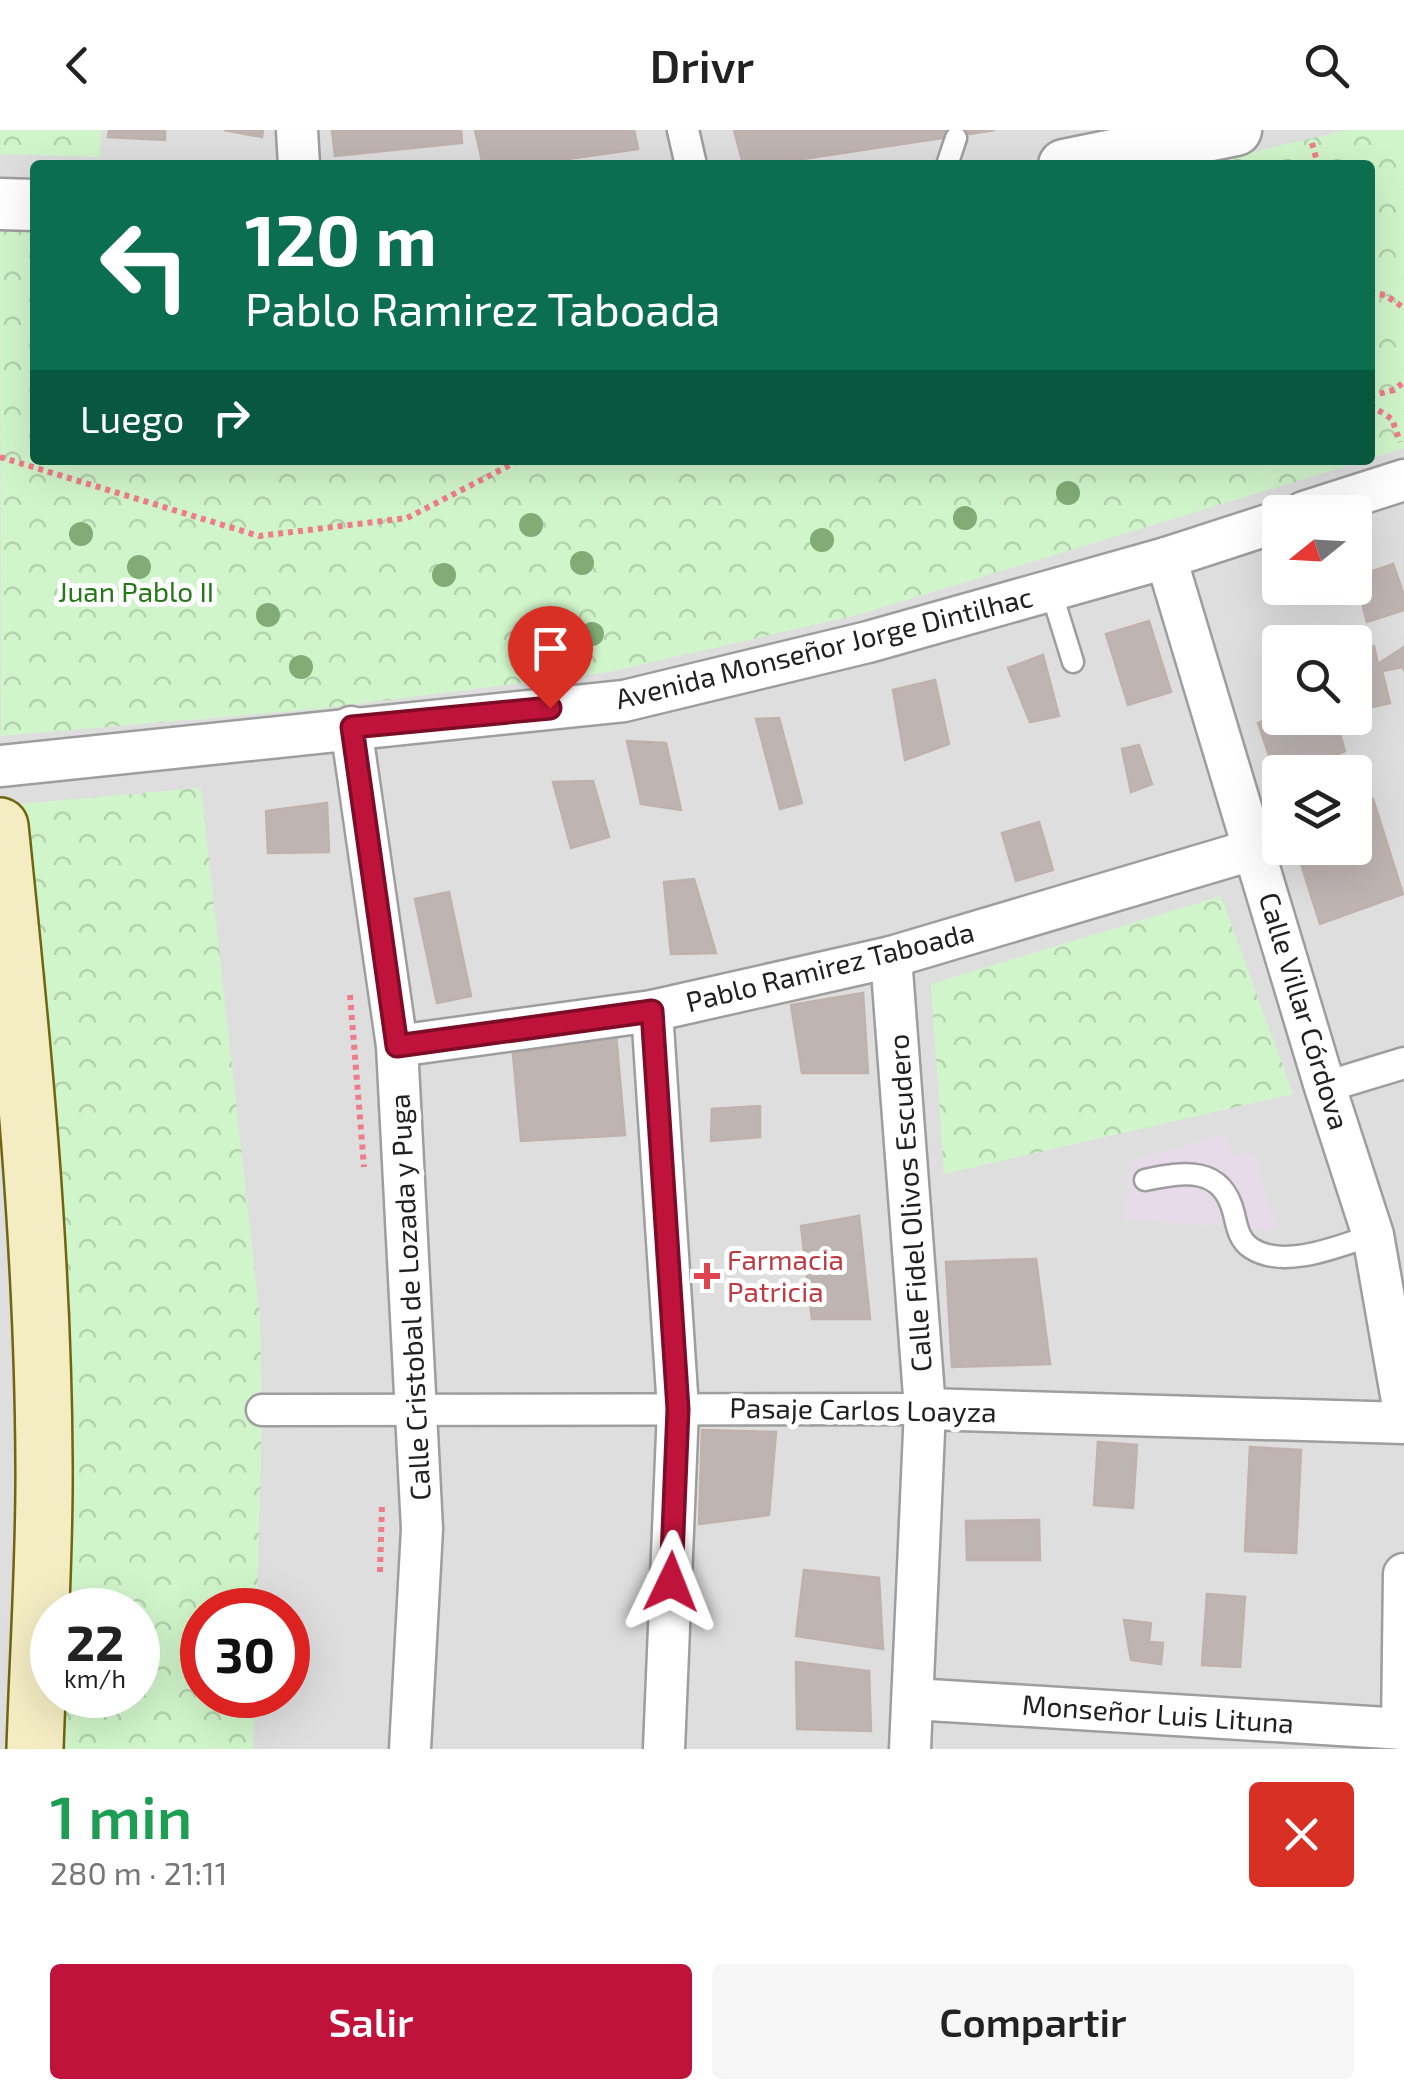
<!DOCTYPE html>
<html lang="es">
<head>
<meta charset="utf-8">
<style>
	:root { --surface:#fff; --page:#f6f6f6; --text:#222; --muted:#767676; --accent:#c0133b }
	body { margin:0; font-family:"Exo 2",sans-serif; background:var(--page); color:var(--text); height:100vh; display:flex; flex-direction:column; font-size:38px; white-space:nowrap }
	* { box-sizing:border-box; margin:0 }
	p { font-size:32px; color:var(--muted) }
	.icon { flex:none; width:55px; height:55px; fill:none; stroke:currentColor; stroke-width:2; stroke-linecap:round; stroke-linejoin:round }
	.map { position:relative; height:1619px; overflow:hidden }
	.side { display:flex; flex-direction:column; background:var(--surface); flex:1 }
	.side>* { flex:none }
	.banner { position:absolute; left:30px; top:30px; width:1345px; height:305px; border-radius:10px; box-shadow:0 10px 40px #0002; background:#0b6e4f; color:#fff; overflow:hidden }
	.needle { width:65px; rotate:252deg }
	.fabs { position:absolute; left:1262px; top:365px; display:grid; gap:20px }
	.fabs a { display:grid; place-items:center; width:110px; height:110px; border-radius:10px; background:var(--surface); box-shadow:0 10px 40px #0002; font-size:50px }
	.speed { position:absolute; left:30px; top:1458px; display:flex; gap:20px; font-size:50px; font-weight:700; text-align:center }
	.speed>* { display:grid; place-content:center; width:130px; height:130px; border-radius:50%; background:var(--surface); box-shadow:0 10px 40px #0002; line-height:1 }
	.speed small { font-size:25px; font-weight:400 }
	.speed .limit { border:15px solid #d22; background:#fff; color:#111 }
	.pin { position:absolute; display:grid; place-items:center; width:85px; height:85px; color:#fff; margin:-102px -42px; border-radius:50% 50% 50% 0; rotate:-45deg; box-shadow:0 0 10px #0007 }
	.pin .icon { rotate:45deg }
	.me { position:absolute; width:110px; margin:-55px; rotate:2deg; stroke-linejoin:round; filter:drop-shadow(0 0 8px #0008) }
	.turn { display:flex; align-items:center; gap:35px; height:210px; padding:0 50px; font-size:45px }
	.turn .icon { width:130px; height:130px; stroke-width:2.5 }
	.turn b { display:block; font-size:70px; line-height:85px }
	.then { display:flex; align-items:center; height:95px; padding:0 50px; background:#0003; gap:20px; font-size:38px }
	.round { display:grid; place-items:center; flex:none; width:105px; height:105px; border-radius:10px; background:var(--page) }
	.summary { display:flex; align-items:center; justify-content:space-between; height:170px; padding:0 50px }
	h1 { font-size:60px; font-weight:600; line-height:75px; color:#1e9e55 }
	.cta { display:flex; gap:20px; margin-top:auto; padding:20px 50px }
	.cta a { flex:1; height:115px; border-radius:10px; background:var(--accent); color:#fff; font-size:40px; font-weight:600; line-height:115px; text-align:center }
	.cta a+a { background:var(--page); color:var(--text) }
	header { display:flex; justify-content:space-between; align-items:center; height:130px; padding:0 50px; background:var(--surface); font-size:45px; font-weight:600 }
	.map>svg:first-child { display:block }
	.residential { fill:#dfdede; fill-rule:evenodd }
	.industrial { fill:#e8dbe9 }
	.park { fill:url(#park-crowns) }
	.building { fill:#beb4b2; stroke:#c1b1ac; stroke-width:2.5 }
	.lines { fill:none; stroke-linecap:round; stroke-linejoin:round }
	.service-casing { stroke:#9e9e9e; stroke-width:25 }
	.pedestrian-casing { stroke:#9e9e9e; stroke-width:35 }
	.minor-casing { stroke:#9e9e9e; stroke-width:45 }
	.tertiary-casing { stroke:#9e9e9e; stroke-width:55 }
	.secondary-casing { stroke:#716510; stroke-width:60 }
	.path { stroke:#ee7d8b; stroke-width:6; stroke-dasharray:5 5; stroke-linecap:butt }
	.service { stroke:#fff; stroke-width:20 }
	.pedestrian { stroke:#fff; stroke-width:30 }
	.minor { stroke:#fff; stroke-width:40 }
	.tertiary { stroke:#fff; stroke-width:50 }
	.secondary { stroke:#f4ecc3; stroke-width:55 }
	.tree { fill:#81ac76 }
	.route-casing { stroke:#7d0c26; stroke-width:25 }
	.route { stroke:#c0133b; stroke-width:18 }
	.health-dot { fill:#e0444e; stroke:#fff; stroke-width:4 }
	.labels { text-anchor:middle; stroke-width:10; stroke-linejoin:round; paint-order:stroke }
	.park-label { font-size:28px; fill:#257817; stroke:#fff }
	.street-label { font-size:28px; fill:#212121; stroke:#fff }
	.health-label { font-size:28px; fill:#be3a42; stroke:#fff; text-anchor:start }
</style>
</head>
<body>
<header><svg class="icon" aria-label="back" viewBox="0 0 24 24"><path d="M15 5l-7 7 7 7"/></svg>Drivr<svg class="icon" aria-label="search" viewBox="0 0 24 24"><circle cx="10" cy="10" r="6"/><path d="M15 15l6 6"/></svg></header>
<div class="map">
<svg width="1404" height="1619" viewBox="0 0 1404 1619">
	<defs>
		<pattern id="park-crowns" width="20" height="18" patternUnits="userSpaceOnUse" patternTransform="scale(2.5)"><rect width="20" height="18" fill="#d1f5cb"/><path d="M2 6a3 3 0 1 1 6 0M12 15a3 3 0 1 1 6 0" fill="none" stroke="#b3d2ae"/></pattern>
	</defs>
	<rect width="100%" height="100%" fill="#f1ece9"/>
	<path class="residential" d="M0,0H1404V1619H0ZM35,35H1370V330H35ZM1280,382H1355V458H1280ZM1280,512H1355V588H1280ZM1280,642H1355V718H1280ZM52,1480H138V1565H52ZM202,1480H288V1565H202Z"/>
	<polygon class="industrial" points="1227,1004 1233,1027 1254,1022 1276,1100 1126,1089 1130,1032"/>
	<g class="park">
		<polygon points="0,0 101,0 100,27 0,24"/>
		<polygon points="1348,0 1404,0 1404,318 1370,329 1370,35 1195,35"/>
		<polygon points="0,100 35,102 35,330 1367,330 857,485 609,542 316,579 1,606"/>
		<polygon points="201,658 260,1188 262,1280 257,1480 202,1480 202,1565 255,1565 253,1619 50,1619 52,1565 138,1565 138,1480 53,1480 57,1321 18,674"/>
		<polygon points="1221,766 1293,964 944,1044 931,854"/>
	</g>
	<g class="building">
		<polygon points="109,0 165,0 165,10 108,7"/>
		<polygon points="224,0 263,0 262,7"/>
		<polygon points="332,0 461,0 462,13 335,26"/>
		<polygon points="475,0 634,0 638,19 554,31 483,35"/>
		<polygon points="734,0 995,0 796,30 743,34"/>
		<polygon points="1393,434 1404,465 1404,480 1367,492 1355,447"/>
		<polygon points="1149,491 1171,562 1128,575 1106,504"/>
		<polygon points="1374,516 1378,534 1404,517 1404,541 1403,537 1382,541 1390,573 1368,578 1355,520"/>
		<polygon points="1043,525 1059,586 1030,592 1008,538"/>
		<polygon points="935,550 949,614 905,630 893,560"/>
		<polygon points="1280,584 1280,588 1335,588 1345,621 1299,642 1280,642 1278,652 1258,593"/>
		<polygon points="779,588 802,673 780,679 756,589"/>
		<polygon points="627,611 666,613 681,680 641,674"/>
		<polygon points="1139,615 1152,654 1131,662 1122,619"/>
		<polygon points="593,651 609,707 571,718 553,652"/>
		<polygon points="1373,669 1403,764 1320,794 1296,718 1355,718 1355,674"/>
		<polygon points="327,673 329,722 268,723 266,681"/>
		<polygon points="1039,692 1053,740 1016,751 1002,703"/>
		<polygon points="694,749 716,823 671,824 664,752"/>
		<polygon points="449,762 471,866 437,873 415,769"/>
		<polygon points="863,863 868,943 802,943 791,875"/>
		<polygon points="616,905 625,1005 521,1011 513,924"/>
		<polygon points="760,976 760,1007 711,1011 712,979"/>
		<polygon points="859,1086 870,1189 812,1189 801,1096"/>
		<polygon points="1036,1129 1050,1234 952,1237 946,1132"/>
		<polygon points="702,1300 776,1302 769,1385 699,1394"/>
		<polygon points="1098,1312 1137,1315 1133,1378 1094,1375"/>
		<polygon points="1250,1317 1301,1320 1296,1423 1245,1421"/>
		<polygon points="1039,1390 1040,1430 967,1430 966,1391"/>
		<polygon points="804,1440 879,1448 883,1519 796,1506"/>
		<polygon points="1207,1464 1245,1467 1240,1537 1202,1535"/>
		<polygon points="1124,1490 1151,1493 1149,1512 1163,1513 1161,1534 1131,1530"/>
		<polygon points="796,1532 869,1541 871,1601 797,1599"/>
	</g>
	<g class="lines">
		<g class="service-casing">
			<g id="service">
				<polyline points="947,35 956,8"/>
				<polyline points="1051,461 1073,532"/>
				<path d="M1145,1050C1184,1042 1222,1035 1234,1084C1237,1097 1239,1110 1251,1118C1284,1140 1339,1116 1373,1105"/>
			</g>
		</g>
		<g class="pedestrian-casing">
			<g id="pedestrian">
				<polyline points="683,0 691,35"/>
				<polyline points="1325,957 1404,933"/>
				<polyline points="262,1280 925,1279"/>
			</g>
		</g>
		<g class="minor-casing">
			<g id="minor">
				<polyline points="297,0 299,35"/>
				<polyline points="1304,382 1404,350"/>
				<polyline points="1166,428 1325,957 1373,1105 1404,1282"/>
				<polyline points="351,597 397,916 422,1399 410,1619"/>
				<polyline points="0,636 624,571 868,512 1166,428 1280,391"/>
				<polyline points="891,827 925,1279 910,1619"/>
				<polyline points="652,881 678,1279 664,1619"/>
				<polyline points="397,916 652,881 891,827 1255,719"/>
				<polyline points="925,1279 1404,1293"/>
				<polyline points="913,1569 1404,1599"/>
				<polyline points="1402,1599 1404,1444"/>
			</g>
		</g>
		<g class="tertiary-casing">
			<g id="tertiary">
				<polyline points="1064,35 1236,0"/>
				<polyline points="0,74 35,75"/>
			</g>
		</g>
		<g class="secondary-casing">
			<path id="secondary" d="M0,696C22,907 43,1120 44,1331C45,1427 38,1523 35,1619"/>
		</g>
		<g class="path">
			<polyline points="1312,13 1318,35"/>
			<polyline points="1370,162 1385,165 1404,178"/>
			<polyline points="1370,266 1394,260 1404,252"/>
			<polyline points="1370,275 1392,289 1400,312"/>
			<polyline points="0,327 259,406 407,388 520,330"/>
			<polyline points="350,865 364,1037"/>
			<polyline points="380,1442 382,1374"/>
		</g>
		<use href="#service" class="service"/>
		<use href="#pedestrian" class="pedestrian"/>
		<use href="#minor" class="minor"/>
		<use href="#tertiary" class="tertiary"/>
		<use href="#secondary" class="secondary"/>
	</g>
	<g class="tree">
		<circle cx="1068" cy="363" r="12"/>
		<circle cx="965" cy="388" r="12"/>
		<circle cx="531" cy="395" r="12"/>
		<circle cx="81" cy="404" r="12"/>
		<circle cx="822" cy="410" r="12"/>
		<circle cx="582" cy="433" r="12"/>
		<circle cx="139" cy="437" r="12"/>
		<circle cx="444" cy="445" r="12"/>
		<circle cx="268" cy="485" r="12"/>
		<circle cx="592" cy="504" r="12"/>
		<circle cx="301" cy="537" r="12"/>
	</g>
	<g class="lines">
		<g class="route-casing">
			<polyline id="route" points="550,578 352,597 397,916 652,881 678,1279 671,1452"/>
		</g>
		<use href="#route" class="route"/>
	</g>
	<path class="health-dot" d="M702 1131h10v10h10v10h-10v10h-10v-10h-10v-10h10z"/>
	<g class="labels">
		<g class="park-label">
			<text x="136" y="472">Juan Pablo II</text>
		</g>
		<g class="street-label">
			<text transform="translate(824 518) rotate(-14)" y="10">Avenida Monseñor Jorge Dintilhac</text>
			<text transform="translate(830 837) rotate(-14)" y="10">Pablo Ramirez Taboada</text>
			<text transform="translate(1304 881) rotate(73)" y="10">Calle Villar Córdova</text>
			<text transform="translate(910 1073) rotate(-94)" y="10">Calle Fidel Olivos Escudero</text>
			<text transform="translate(410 1167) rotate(-93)" y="10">Calle Cristobal de Lozada y Puga</text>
			<text transform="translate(863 1280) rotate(1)" y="10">Pasaje Carlos Loayza</text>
			<text transform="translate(1158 1584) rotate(4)" y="10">Monseñor Luis Lituna</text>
		</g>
		<g class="health-label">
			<text x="727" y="1140">Farmacia<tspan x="727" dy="32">Patricia</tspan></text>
		</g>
	</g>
</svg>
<div class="fabs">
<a><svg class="needle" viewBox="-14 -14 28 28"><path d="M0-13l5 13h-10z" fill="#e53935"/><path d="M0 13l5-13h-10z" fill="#767676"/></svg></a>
<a><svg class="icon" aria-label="search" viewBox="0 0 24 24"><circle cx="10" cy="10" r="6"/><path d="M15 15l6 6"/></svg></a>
<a><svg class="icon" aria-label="layers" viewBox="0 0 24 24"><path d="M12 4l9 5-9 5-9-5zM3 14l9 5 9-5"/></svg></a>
</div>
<div class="speed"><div>22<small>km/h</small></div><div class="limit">30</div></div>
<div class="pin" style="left:550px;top:578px;background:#d93025"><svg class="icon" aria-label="arrive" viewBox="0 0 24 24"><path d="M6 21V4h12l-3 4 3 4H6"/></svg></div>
<svg class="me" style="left:671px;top:1452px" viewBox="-20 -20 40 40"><path d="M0-17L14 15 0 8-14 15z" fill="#c0133b" stroke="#fff" stroke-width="4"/></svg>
<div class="banner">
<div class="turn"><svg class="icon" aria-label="left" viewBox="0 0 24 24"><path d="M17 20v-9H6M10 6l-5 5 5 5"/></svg><div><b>120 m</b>Pablo Ramirez Taboada</div></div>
<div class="then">Luego<svg class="icon" aria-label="right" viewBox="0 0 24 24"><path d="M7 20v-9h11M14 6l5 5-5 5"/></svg></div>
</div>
</div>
<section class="side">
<div class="summary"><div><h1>1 min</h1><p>280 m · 21:11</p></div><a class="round" style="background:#d93025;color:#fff"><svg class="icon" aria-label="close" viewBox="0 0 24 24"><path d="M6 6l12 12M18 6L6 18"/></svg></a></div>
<div class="cta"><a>Salir</a><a>Compartir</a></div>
</section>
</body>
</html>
